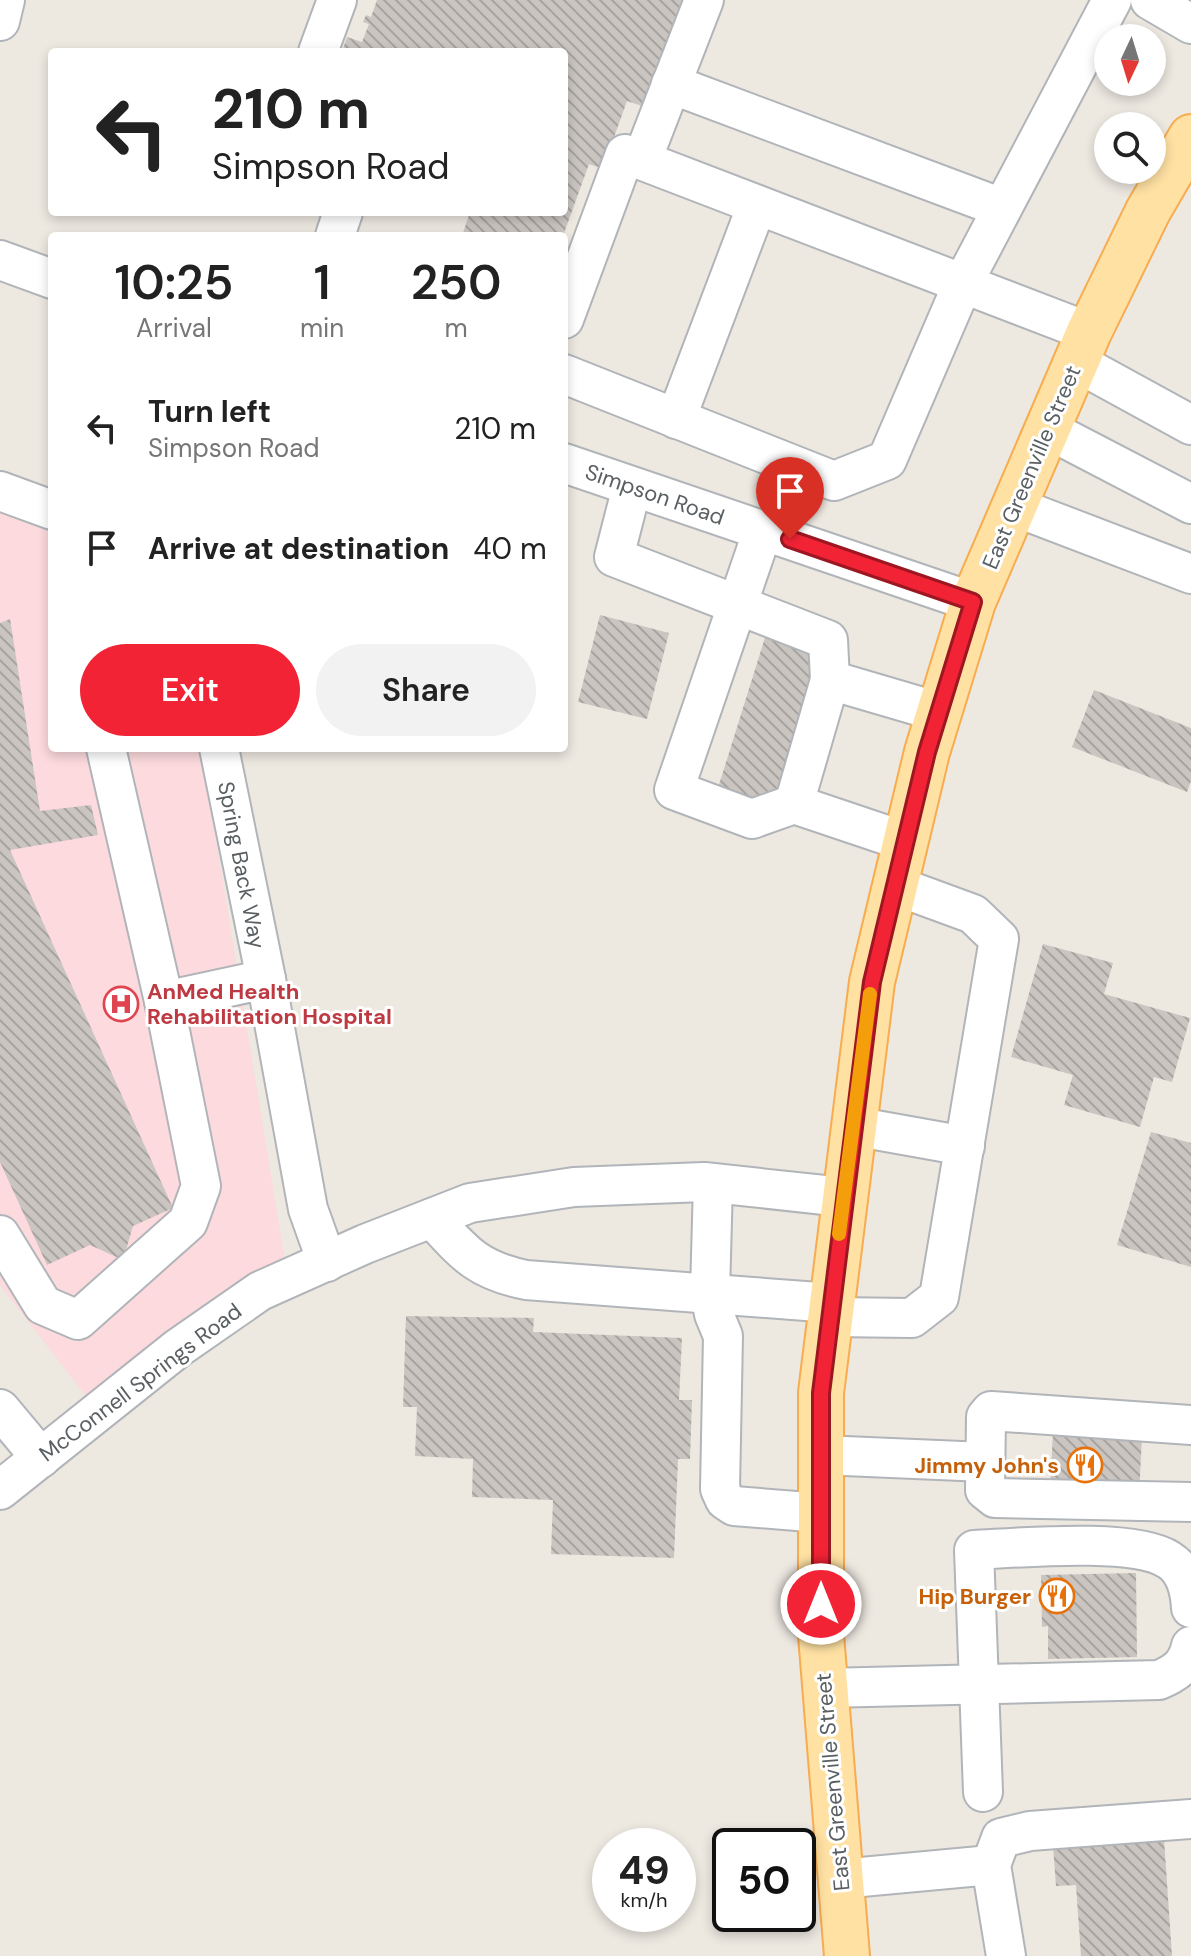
<!DOCTYPE html>
<html lang="en">
<head>
<meta charset="utf-8">
<style>
	:root { --surface:#fff; --page:#f2f2f2; --text:#222; --muted:#767676; --accent:#f12335 }
	body { margin:0; font-family:"DM Sans",sans-serif; background:var(--page); color:var(--text); height:100vh; display:flex; flex-direction:column; font-size:30px; white-space:nowrap }
	* { box-sizing:border-box; margin:0 }
	p { font-size:26px; color:var(--muted) }
	.icon { flex:none; width:44px; height:44px; fill:none; stroke:currentColor; stroke-width:2; stroke-linecap:round; stroke-linejoin:round }
	.map { position:relative; flex:1; overflow:hidden }
	.panel { position:absolute; left:48px; top:232px; width:520px; height:520px; display:flex; flex-direction:column; background:var(--surface); border-radius:8px; box-shadow:0 4px 12px #0003 }
	.panel>* { flex:none }
	.guide { position:absolute; left:48px; top:48px; width:520px; height:168px; border-radius:8px; box-shadow:0 4px 12px #0003; background:#fff; color:var(--text); overflow:hidden }
	.needle { width:52px; rotate:184deg }
	.tools { position:absolute; left:1094px; top:24px; display:grid; gap:16px }
	.tools a { display:grid; place-items:center; width:72px; height:72px; border-radius:50%; background:var(--surface); box-shadow:0 4px 12px #0003; font-size:40px }
	.speed { position:absolute; left:592px; top:1828px; display:flex; gap:16px; font-size:40px; font-weight:700; text-align:center }
	.speed>* { display:grid; place-content:center; width:104px; height:104px; border-radius:50%; background:var(--surface); box-shadow:0 4px 12px #0003; line-height:1 }
	.speed small { font-size:20px; font-weight:400 }
	.speed .limit { border:4px solid #111; border-radius:12px; background:#fff; color:#111 }
	.pin { position:absolute; display:grid; place-items:center; width:68px; height:68px; color:#fff; margin:-82px -34px; border-radius:50% 50% 50% 0; rotate:-45deg; box-shadow:0 0 8px #0007 }
	.pin .icon { rotate:45deg }
	.me { position:absolute; width:88px; margin:-44px; rotate:0deg; stroke-linejoin:round; filter:drop-shadow(0 0 6px #0008) }
	.turn { display:flex; align-items:center; gap:28px; height:168px; padding:0 32px; font-size:36px }
	.turn .icon { width:104px; height:104px; stroke-width:2.5 }
	.turn b { display:block; font-size:56px; line-height:68px }
	.eta { display:flex; justify-content:space-evenly; align-items:center; height:136px; text-align:center }
	.eta b { font-size:48px; font-weight:600; line-height:56px }
	.action { display:flex; gap:16px; margin-top:auto; padding:16px 32px }
	.action a { flex:1; height:92px; border-radius:48px; background:var(--accent); color:#fff; font-size:32px; font-weight:600; line-height:92px; text-align:center }
	.action a+a { background:var(--page); color:var(--text) }
	ul { padding:0; list-style:none }
	li { display:flex; align-items:center; gap:24px; height:120px; padding:0 32px }
	li div { flex:1 }
	li b { display:block; font-size:30px }
	li em { font-style:normal }
	.map>svg:first-child { display:block }
	.medical { fill:#fcdadd }
	.building { fill:url(#building-back-hatch) }
	.lines { fill:none; stroke-linecap:round; stroke-linejoin:round }
	.minor-casing { stroke:#b1b5b9; stroke-width:42 }
	.major-casing { stroke:#f7ac4f; stroke-width:48 }
	.minor { stroke:#fff; stroke-width:38 }
	.major { stroke:#ffe1a3; stroke-width:44 }
	.route-casing { stroke:#9d1722; stroke-width:20 }
	.route { stroke:#f12335; stroke-width:14 }
	.slow { stroke:#f59e0b; stroke-width:14 }
	.labels { text-anchor:middle; stroke-width:6; stroke-linejoin:round; paint-order:stroke }
	.street-label { font-size:22px; fill:#595f62; stroke:#fff }
	.health-label { font-size:22px; font-weight:bold; fill:#be3a42; stroke:#fff; text-anchor:start }
	.food-label { font-size:22px; font-weight:bold; fill:#c56008; stroke:#fff; text-anchor:end }
</style>
</head>
<body>
<div class="map">
<svg width="1191" height="1956" viewBox="0 0 1191 1956">
	<defs>
		<pattern id="building-back-hatch" width="6" height="6" patternUnits="userSpaceOnUse" patternTransform="scale(2)"><rect width="6" height="6" fill="#cac5c0"/><path d="M-1 5l2 2M0 0l6 6M5-1l2 2" fill="none" stroke="#a7a39f"/></pattern>
	</defs>
	<rect width="100%" height="100%" fill="#ede8e0"/>
	<polygon class="medical" points="0,492 52,514 52,748 201,748 285,1261 89,1400 0,1285"/>
	<g class="building">
		<polygon points="377,0 688,0 650,97 646,95 642,106 627,101 613,140 606,170 589,164 563,236 462,236 470,212 564,212 564,52 342,52 347,37 362,42 369,24 363,22 366,15 371,17"/>
		<polygon points="600,615 669,633 647,719 578,702"/>
		<polygon points="10,619 40,811 91,805 98,835 10,850 173,1208 133,1226 123,1260 90,1245 47,1265 0,1162 0,623"/>
		<polygon points="768,628 825,646 775,806 718,788"/>
		<polygon points="1094,690 1191,728 1191,781 1187,792 1072,747"/>
		<polygon points="1043,944 1113,963 1104,994 1190,1018 1172,1082 1154,1077 1140,1127 1064,1105 1073,1075 1011,1057"/>
		<polygon points="1151,1132 1191,1143 1191,1267 1117,1245"/>
		<polygon points="406,1316 534,1318 533,1332 682,1338 679,1400 692,1400 690,1459 678,1459 674,1558 551,1554 553,1500 472,1497 473,1459 415,1456 417,1407 403,1407"/>
		<polygon points="1053,1431 1142,1436 1139,1496 1050,1491"/>
		<polygon points="1136,1573 1137,1657 1048,1659 1048,1626 1042,1627 1041,1575"/>
		<polygon points="1164,1839 1172,1956 1081,1956 1076,1885 1056,1886 1053,1846"/>
	</g>
	<g class="lines">
		<g class="minor-casing">
			<g id="minor">
				<polyline points="1150,0 1191,24"/>
				<polyline points="0,21 5,0"/>
				<polyline points="318,52 337,0"/>
				<polyline points="671,84 1002,208"/>
				<polyline points="642,160 704,0"/>
				<polyline points="335,236 343,212"/>
				<polyline points="0,260 52,279"/>
				<polyline points="564,319 625,154 1089,332"/>
				<polyline points="1076,362 1191,425"/>
				<polyline points="564,374 834,481 887,460 963,283 1112,0"/>
				<polyline points="676,419 757,205"/>
				<polyline points="1047,429 1191,504"/>
				<polyline points="564,463 973,602"/>
				<polyline points="632,487 614,557 828,640 830,680"/>
				<polyline points="0,491 52,510"/>
				<polyline points="1013,506 1191,574"/>
				<polyline points="763,530 674,790 752,819 794,804"/>
				<polyline points="106,748 164,1001 266,979"/>
				<polyline points="219,748 266,979 308,1209 327,1262"/>
				<polyline points="904,841 794,804 830,680 939,712"/>
				<polyline points="853,1126 965,1146"/>
				<polyline points="713,1183 710,1293 714,1314 723,1336 720,1489 725,1500 734,1506 821,1513"/>
				<path d="M432,1218C464,1253 477,1270 526,1280L832,1303"/>
				<polyline points="0,1235 43,1305 78,1320 188,1222 201,1186 164,1001"/>
				<polyline points="830,1317 912,1318 939,1297 999,939 973,914 894,885"/>
				<polyline points="0,1409 41,1458"/>
				<polyline points="1191,1425 991,1411 986,1417 985,1490 995,1498 1191,1502"/>
				<polyline points="821,1455 985,1462"/>
				<polyline points="0,1490 178,1348 260,1291 365,1244 470,1203 574,1187 704,1182 843,1197"/>
				<path d="M825,1688L1159,1680C1176,1673 1187,1665 1191,1646"/>
				<path d="M983,1792L974,1550C1017,1548 1135,1537 1169,1560C1185,1570 1190,1590 1191,1608"/>
				<polyline points="840,1879 991,1865"/>
				<polyline points="1006,1956 991,1865 1001,1838 1030,1831 1191,1819"/>
			</g>
		</g>
		<g class="major-casing">
			<polyline id="major" points="847,1956 821,1635 821,1393 872,982 927,752 973,602 1089,332 1148,211 1191,137"/>
		</g>
		<use href="#minor" class="minor"/>
		<use href="#major" class="major"/>
	</g>
	<g class="lines">
		<g class="route-casing">
			<polyline id="route" points="790,539 973,602 927,752 872,982 821,1393 821,1604"/>
		</g>
		<use href="#route" class="route"/>
		<polyline class="slow" points="839,1234 870,994"/>
	</g>
	<defs>
		<g id="hospital-ring" transform="scale(1.8)"><circle r="9.5" fill="#fff" stroke="#e0444e" stroke-width="1.5"/><path d="M-5-5h3v3.5h4V-5h3V5h-3V1.5h-4V5h-3Z" fill="#e0444e"/></g>
		<g id="restaurant-ring" transform="scale(1.8)"><circle r="9.5" fill="#fff" stroke="#e8710a" stroke-width="1.5"/><path d="M-5-6h1v4h1v-4h1v4h1v-4h1v5L-1.5 .5V6h-2V.5L-5-1ZM5-6V6H3V1.5H1.5Q1.5-4 5-6Z" fill="#e8710a"/></g>
	</defs>
	<g fill-rule="evenodd">
		<use href="#hospital-ring" x="121" y="1004"/>
		<use href="#restaurant-ring" x="1085" y="1465"/>
		<use href="#restaurant-ring" x="1057" y="1596"/>
	</g>
	<g class="labels">
		<g class="street-label">
			<text transform="translate(1031 467) rotate(-67)" y="8">East Greenville Street</text>
			<text transform="translate(655 494) rotate(19)" y="8">Simpson Road</text>
			<text transform="translate(242 865) rotate(79)" y="8">Spring Back Way</text>
			<text transform="translate(140 1382) rotate(-37)" y="8">McConnell Springs Road</text>
			<text transform="translate(832 1782) rotate(-95)" y="8">East Greenville Street</text>
		</g>
		<g class="health-label">
			<text x="147" y="999">AnMed Health<tspan x="147" dy="25">Rehabilitation Hospital</tspan></text>
		</g>
		<g class="food-label">
			<text x="1059" y="1473">Jimmy John's</text>
			<text x="1031" y="1604">Hip Burger</text>
		</g>
	</g>
</svg>
<div class="tools">
<a><svg class="needle" viewBox="-14 -14 28 28"><path d="M0-13l5 13h-10z" fill="#e53935"/><path d="M0 13l5-13h-10z" fill="#767676"/></svg></a>
<a><svg class="icon" aria-label="search" viewBox="0 0 24 24"><circle cx="10" cy="10" r="6"/><path d="M15 15l6 6"/></svg></a>
</div>
<div class="speed"><div>49<small>km/h</small></div><div class="limit">50</div></div>
<div class="pin" style="left:790px;top:539px;background:#d93025"><svg class="icon" aria-label="arrive" viewBox="0 0 24 24"><path d="M6 21V4h12l-3 4 3 4H6"/></svg></div>
<svg class="me" style="left:821px;top:1604px" viewBox="-20 -20 40 40"><circle r="17" fill="#f12335" stroke="#fff" stroke-width="3"/><path d="M0-11L8 9 0 5-8 9z" fill="#fff"/></svg>
<div class="guide">
<div class="turn"><svg class="icon" aria-label="left" viewBox="0 0 24 24"><path d="M17 20v-9H6M10 6l-5 5 5 5"/></svg><div><b>210 m</b>Simpson Road</div></div>
</div>
<section class="panel">
<div class="eta">
<div><b>10:25</b><p>Arrival</p></div>
<div><b>1</b><p>min</p></div>
<div><b>250</b><p>m</p></div>
</div>
<ul>
<li><svg class="icon" aria-label="left" viewBox="0 0 24 24"><path d="M17 20v-9H6M10 6l-5 5 5 5"/></svg><div><b>Turn left</b><p>Simpson Road</p></div><em>210 m</em></li>
<li><svg class="icon" aria-label="arrive" viewBox="0 0 24 24"><path d="M6 21V4h12l-3 4 3 4H6"/></svg><div><b>Arrive at destination</b></div><em>40 m</em></li>
</ul>
<div class="action"><a>Exit</a><a>Share</a></div>
</section>
</div>
</body>
</html>
